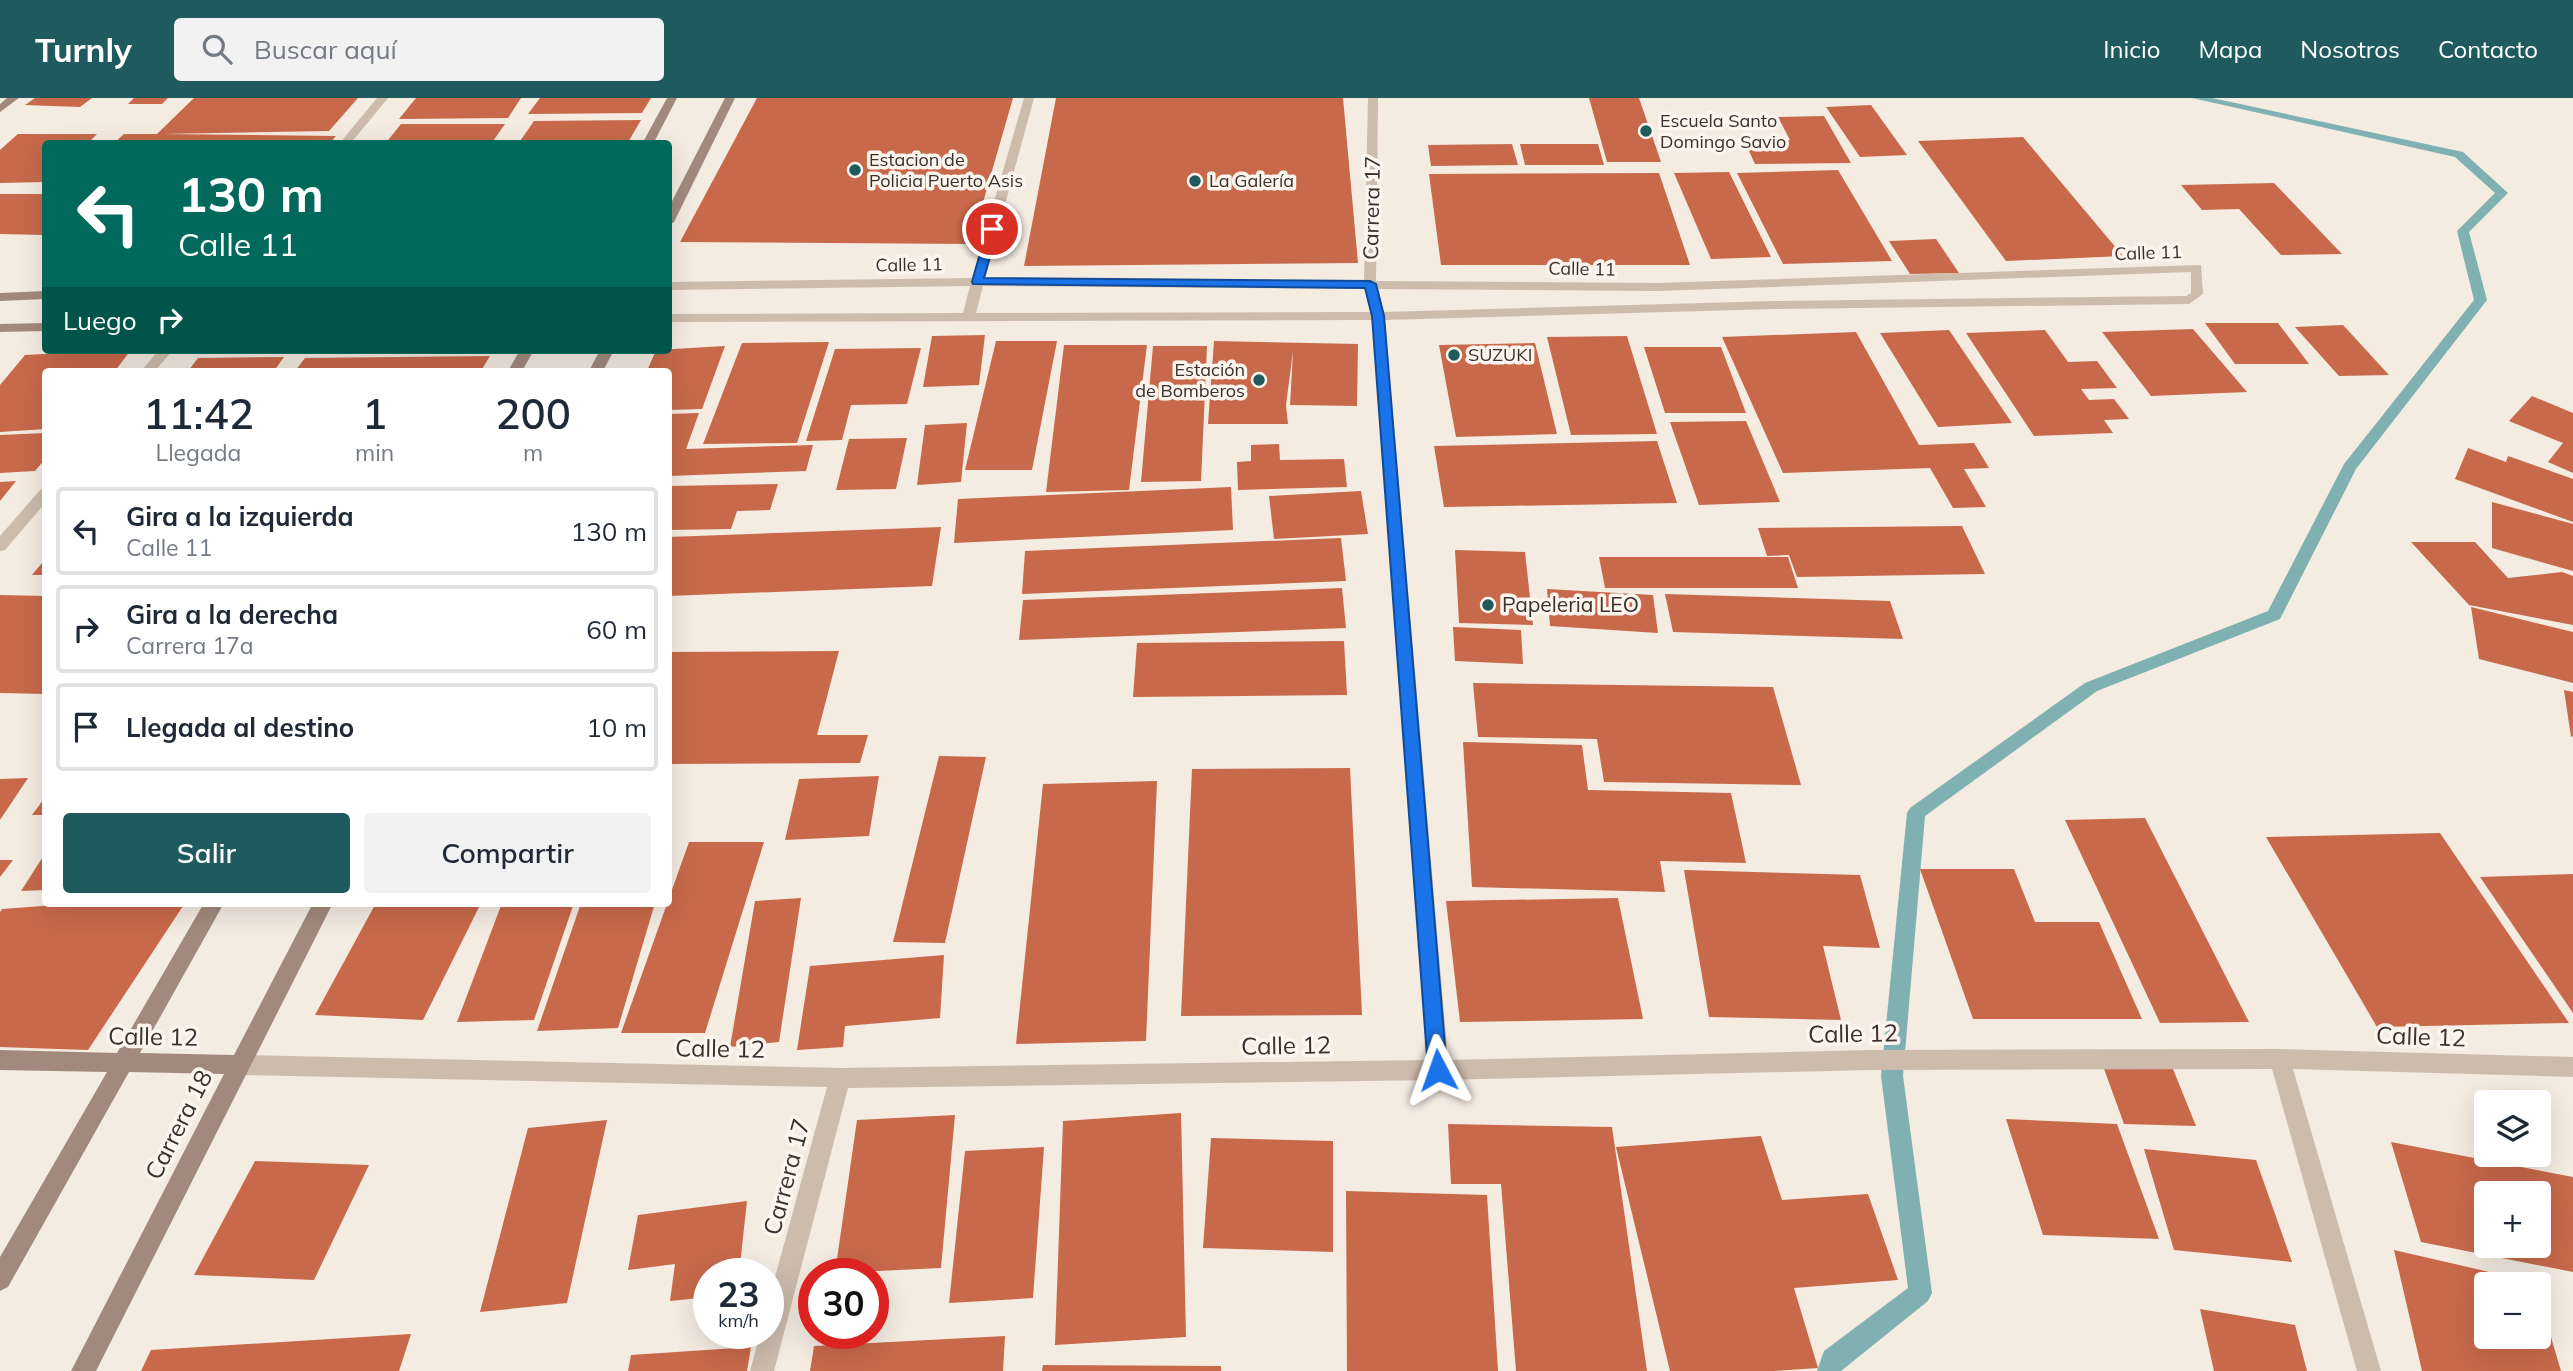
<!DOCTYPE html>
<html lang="es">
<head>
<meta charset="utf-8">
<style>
	:root { --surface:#fff; --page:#f2f2f3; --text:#1f2937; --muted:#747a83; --line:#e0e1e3; --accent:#1f5a5e }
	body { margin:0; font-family:Mulish,sans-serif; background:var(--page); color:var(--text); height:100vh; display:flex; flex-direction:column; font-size:26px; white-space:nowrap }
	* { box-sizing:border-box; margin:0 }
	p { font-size:23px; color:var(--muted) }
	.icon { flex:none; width:38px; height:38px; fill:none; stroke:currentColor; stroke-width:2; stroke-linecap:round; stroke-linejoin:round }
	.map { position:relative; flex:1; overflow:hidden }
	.side { position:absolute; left:42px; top:270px; width:630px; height:539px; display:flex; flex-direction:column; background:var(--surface); border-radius:7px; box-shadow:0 7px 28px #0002 }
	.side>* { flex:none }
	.hud { position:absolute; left:42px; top:42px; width:630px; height:214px; border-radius:7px; box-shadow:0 7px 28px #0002; background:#00695c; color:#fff; overflow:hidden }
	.buttons { position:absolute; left:2474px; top:992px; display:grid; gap:14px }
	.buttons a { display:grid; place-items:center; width:77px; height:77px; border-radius:7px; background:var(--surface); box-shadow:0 7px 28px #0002; font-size:35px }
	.speed { position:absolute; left:693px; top:1160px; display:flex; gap:14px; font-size:35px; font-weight:700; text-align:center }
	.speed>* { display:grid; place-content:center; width:91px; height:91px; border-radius:50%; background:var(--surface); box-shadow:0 7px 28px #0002; line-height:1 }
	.speed small { font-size:18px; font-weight:400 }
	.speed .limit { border:10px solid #d22; background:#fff; color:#111 }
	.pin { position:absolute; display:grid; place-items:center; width:60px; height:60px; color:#fff; margin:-30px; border:4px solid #fff; border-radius:50%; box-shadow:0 2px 7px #0007 }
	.me { position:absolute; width:77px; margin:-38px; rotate:356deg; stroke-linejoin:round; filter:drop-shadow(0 0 5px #0008) }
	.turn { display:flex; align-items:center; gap:24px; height:147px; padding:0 21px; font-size:32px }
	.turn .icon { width:91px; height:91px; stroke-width:2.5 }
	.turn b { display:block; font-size:49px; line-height:60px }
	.then { display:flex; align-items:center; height:66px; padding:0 21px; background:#0003; gap:14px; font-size:26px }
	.eta { display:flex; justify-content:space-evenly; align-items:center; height:119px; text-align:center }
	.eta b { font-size:42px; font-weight:600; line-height:49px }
	.cta { display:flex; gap:14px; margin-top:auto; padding:14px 21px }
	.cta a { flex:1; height:80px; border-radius:7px; background:var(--accent); color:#fff; font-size:28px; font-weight:600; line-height:80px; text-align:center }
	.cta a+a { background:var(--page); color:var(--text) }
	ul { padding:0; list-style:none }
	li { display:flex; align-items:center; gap:21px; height:88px; margin:0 14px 10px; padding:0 7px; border:4px solid var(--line); border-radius:7px }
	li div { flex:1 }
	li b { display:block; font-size:26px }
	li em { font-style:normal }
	header { display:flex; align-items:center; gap:42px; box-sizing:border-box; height:98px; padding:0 35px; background:var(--accent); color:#fff }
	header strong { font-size:33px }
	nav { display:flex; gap:38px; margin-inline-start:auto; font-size:24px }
	.search { width:490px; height:63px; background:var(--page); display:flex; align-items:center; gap:18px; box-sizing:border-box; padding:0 24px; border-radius:7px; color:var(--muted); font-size:26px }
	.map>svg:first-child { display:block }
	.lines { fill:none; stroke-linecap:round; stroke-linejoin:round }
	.stream { fill:#7fb0b2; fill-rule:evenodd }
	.building { fill:#c8694b; fill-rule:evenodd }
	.street { fill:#cdbbac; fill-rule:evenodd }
	.secondary { fill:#a18a7d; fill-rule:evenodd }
	.route { fill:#1a73e8; stroke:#114b97; stroke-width:2 }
	.poi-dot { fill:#1f5a5e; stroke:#fbf5ee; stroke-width:2.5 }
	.labels { text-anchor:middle; stroke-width:7; stroke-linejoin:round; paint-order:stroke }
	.far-poi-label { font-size:18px; fill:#3b302b; stroke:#fbf5ee; text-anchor:start }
	.far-street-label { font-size:18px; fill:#3b302b; stroke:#fbf5ee }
	.street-label { font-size:21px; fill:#3b302b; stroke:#fbf5ee }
	.poi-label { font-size:21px; fill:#3b302b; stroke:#fbf5ee; text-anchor:start }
	.near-street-label { font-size:24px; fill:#3b302b; stroke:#fbf5ee }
</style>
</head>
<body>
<header>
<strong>Turnly</strong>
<div class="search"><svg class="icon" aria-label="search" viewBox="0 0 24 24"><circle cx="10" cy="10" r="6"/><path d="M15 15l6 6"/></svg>Buscar aquí</div>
<nav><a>Inicio</a><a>Mapa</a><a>Nosotros</a><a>Contacto</a></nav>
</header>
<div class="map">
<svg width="2573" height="1273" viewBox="0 0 2573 1273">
	<rect width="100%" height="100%" fill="#f4ebe1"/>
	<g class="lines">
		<polygon class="stream" points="2192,0 2212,0 2463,54 2508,95 2469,134 2487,202 2356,371 2280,521 2097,593 1925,718 1903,978 1932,1195 1928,1203 1841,1273 1817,1273 1824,1253 1908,1190 1881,978 1907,715 1910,710 2085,585 2268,513 2344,366 2474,202 2457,133 2495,95 2455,59"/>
	</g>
	<g class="building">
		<polygon points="35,0 92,0 80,9 25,7"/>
		<polygon points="134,0 168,0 162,6 128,6"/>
		<polygon points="194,0 358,0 329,33 162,36 336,38 329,46 113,46 124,36 157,36"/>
		<polygon points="416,0 521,0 508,20 399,21"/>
		<polygon points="540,0 651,0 642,15 528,16"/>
		<polygon points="757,0 1013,0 971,146 680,144"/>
		<polygon points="1056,0 1343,0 1358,165 1024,168"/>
		<polygon points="1589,0 1639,0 1661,64 1607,64"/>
		<polygon points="1871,7 1907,57 1860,59 1826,9"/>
		<polygon points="1824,18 1851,65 1755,66 1744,42 1790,42 1778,19"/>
		<polygon points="641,22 627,46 518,46 534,23"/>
		<polygon points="401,26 505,26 491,46 385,46"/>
		<polygon points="18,36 97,36 87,46 46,46 46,84 0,85 0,52"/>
		<polygon points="2023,39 2123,158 2006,163 1918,43"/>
		<polygon points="1512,46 1518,67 1431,68 1428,47"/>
		<polygon points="1520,46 1598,46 1604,67 1525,67"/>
		<polygon points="1838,72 1892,163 1783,166 1737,75"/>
		<polygon points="1729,74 1771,159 1711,161 1674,75"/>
		<polygon points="1659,75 1690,167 1441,167 1429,76"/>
		<polygon points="2274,85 2342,156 2281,157 2239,111 2202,112 2181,87"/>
		<polygon points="0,96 46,96 46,137 0,136"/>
		<polygon points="1936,141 1959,175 1910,176 1889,143"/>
		<polygon points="2205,225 2278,225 2309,266 2235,266"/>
		<polygon points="2343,227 2389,277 2339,278 2295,229"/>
		<polygon points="2193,231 2247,294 2151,298 2102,234"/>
		<polygon points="1949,232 2012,325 1938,329 1880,235"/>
		<polygon points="2045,232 2068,264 2097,263 2117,290 2081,291 2089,302 2114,301 2129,321 2104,322 2113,335 2034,338 1966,235"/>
		<polygon points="1856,234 1919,347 1974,345 1989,370 1964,371 1986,409 1953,410 1930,370 1783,375 1722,239"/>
		<polygon points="985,237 979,287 923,289 932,238"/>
		<polygon points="1627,238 1657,336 1571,337 1547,239"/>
		<polygon points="996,243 1057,243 1032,372 965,372"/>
		<polygon points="1214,243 1358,246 1357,308 1290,307 1293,253 1286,307 1288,326 1208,326"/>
		<polygon points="829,244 797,345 703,346 742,245"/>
		<polygon points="1535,245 1557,336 1456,339 1439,247"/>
		<polygon points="1064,247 1147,247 1129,392 1046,394"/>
		<polygon points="725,248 702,311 668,312 668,273 647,273 656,252"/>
		<polygon points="1153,248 1207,248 1201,383 1141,384"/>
		<polygon points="1644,249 1721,249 1746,315 1665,315"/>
		<polygon points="921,250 907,306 851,307 842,342 806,343 835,251"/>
		<polygon points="122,252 131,252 115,273 46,273 46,331 0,334 0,287 25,257"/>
		<polygon points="490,258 481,273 295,273 305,260"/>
		<polygon points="284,259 274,273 188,273 198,260"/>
		<polygon points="2532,298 2573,315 2573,375 2548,364 2563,345 2509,323"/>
		<polygon points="699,315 686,351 813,347 806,373 668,378 668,316"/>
		<polygon points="1746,323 1780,404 1699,407 1670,324"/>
		<polygon points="967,325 961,384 917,387 925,327"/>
		<polygon points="46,335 46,360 35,373 0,375 0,337"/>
		<polygon points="907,340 896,391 836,392 849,341"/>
		<polygon points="1657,343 1677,405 1444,409 1434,348"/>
		<polygon points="1279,346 1280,362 1344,361 1347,389 1238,392 1237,364 1251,363 1251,347"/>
		<polygon points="2468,350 2506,364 2508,358 2573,381 2573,424 2455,381"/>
		<polygon points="16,383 0,403 0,384"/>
		<polygon points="778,386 770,412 737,413 731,431 668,432 668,388"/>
		<polygon points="1231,389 1233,432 954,445 958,401"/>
		<polygon points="1361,393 1368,436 1274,441 1269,398"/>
		<polygon points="2492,404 2573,426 2573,473 2492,450"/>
		<polygon points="1962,428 1985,476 1797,479 1789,457 1767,458 1758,430"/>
		<polygon points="941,429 932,488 668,498 668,439"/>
		<polygon points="1341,440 1346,483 1022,496 1025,453"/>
		<polygon points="2411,444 2475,444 2508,480 2562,474 2573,478 2573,527 2469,507"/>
		<polygon points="1455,452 1525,454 1533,527 1459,525"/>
		<polygon points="1599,459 1788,459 1798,490 1605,490"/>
		<polygon points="46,460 46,477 32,477"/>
		<polygon points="1342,490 1346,530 1019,542 1023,502"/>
		<polygon points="1547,491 1653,497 1658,535 1550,528"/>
		<polygon points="1665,496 1890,503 1903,541 1673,534"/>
		<polygon points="0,497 46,498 46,596 0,595"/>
		<polygon points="2471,509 2573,534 2573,585 2479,561"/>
		<polygon points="1453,529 1521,532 1523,566 1455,563"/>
		<polygon points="1344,543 1347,597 1133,599 1137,545"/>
		<polygon points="839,553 817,637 868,637 860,665 668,666 668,554"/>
		<polygon points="1473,585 1773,589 1801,687 1604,684 1597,641 1478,639"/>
		<polygon points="2564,592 2573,594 2573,638 2571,639"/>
		<polygon points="1463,644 1582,647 1588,692 1731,695 1746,765 1660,763 1665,794 1472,789"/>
		<polygon points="939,658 986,659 945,845 893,844"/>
		<polygon points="1350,670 1362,917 1181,918 1192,671"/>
		<polygon points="879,678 869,738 785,742 799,681"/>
		<polygon points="28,680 0,722 0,681"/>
		<polygon points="1157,683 1146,943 1016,946 1043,686"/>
		<polygon points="46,698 46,717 32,717"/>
		<polygon points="2145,720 2249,924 2160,925 2065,722"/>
		<polygon points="2440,735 2569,925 2377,929 2266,739"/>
		<polygon points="689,744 764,744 705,935 621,935"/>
		<polygon points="46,754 46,792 21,793"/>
		<polygon points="0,762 13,762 0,779"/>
		<polygon points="1920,771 2014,771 2035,824 2099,824 2142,921 1973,921"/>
		<polygon points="1684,772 1860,777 1880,850 1823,848 1841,922 1709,919"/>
		<polygon points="2573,776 2573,915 2480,779"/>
		<polygon points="801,800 779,944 730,949 755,803"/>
		<polygon points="1618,800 1643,921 1460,924 1446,803"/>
		<polygon points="83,805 185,805 88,952 0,949 0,814 2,811"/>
		<polygon points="376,805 481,805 423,922 315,917"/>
		<polygon points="502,805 574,805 534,922 457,924"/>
		<polygon points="581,805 655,805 618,930 537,933"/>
		<polygon points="944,857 940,920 845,928 843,949 797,952 810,868"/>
		<polygon points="2103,968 2173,971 2196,1028 2124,1026"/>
		<polygon points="1181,1015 1186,1239 1055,1247 1063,1023"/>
		<polygon points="955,1017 941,1170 835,1175 857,1022"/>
		<polygon points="2006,1021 2117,1026 2159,1141 2043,1137"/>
		<polygon points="607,1022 567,1205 480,1214 528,1030"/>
		<polygon points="1448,1026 1612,1029 1647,1273 1516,1273 1501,1086 1451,1086"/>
		<polygon points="1761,1038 1782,1102 1868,1096 1898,1182 1794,1190 1818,1270 1774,1273 1670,1273 1616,1049"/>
		<polygon points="1211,1040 1333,1043 1333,1154 1203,1150"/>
		<path d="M2391,1044L2573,1079V1174L2421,1144ZM2487,1096H2539V1148H2487Z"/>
		<polygon points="1044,1049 1033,1200 949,1205 965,1053"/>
		<polygon points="2144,1051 2256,1062 2292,1164 2174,1152"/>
		<polygon points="255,1063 369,1067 314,1182 194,1177"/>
		<polygon points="1346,1093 1487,1097 1498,1273 1347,1273"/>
		<polygon points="747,1103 739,1176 709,1176 709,1199 670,1203 675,1166 628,1172 638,1117"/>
		<polygon points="2394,1152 2537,1185 2487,1186 2487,1239 2539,1239 2540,1202 2561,1273 2422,1273"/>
		<polygon points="2200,1211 2295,1227 2307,1273 2214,1273"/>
		<polygon points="411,1236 399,1273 141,1273 151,1252"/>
		<polygon points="1005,1238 1003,1273 810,1273 814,1248"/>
		<polygon points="751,1249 747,1273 628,1273 631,1257"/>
		<polygon points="1043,1267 1221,1268 1221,1273 1042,1273"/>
	</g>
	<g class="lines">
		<g class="street">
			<polygon points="377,0 388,0 350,46 339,46"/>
			<path d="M1024,0H1034L985,180L1364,183L1368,0H1378L1376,183L1658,185L2201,167L2203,196L2189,206L1775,211L1385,222L1448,962L1870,952L2280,951L2573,959V979L2293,971L2381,1273H2357L2272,971L1870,972L1438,982L848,990L774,1273H750L760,1236H768V1205L827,989L240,977L233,974L230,967L233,960L240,957L840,970L1427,962L1372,222L668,224V216L963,215L970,188L668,192V184L972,180ZM2191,174V195L2186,198L1775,203L1384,214L1378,191L1658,193ZM983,188L1365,191L1370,214L976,215Z"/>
			<polygon points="159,252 173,252 155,273 141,273"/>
			<polygon points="46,389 46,404 5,452 0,453 0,438 41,391"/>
		</g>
		<g class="secondary">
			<polygon points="7,0 19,0 0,14 0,6"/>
			<polygon points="667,0 677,0 653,46 642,46"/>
			<polygon points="725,0 735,0 674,124 668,128 668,111"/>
			<polygon points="46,193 46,201 0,203 0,195"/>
			<polygon points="46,225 46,233 0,234 0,226"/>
			<polygon points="520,252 534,252 522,273 508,273"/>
			<polygon points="600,252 614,252 603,273 589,273"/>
			<polygon points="204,805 224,805 140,955 234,957 313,805 333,805 96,1273 71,1273 224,976 129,974 8,1189 0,1193 0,1159 107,974 0,972 0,952 117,955"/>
		</g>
	</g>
	<polygon class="route" points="992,128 998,131 984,180 1370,183 1376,186 1384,218 1447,972 1444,979 1438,981 1431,979 1428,972 1372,218 1365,190 973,186 972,184 987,131"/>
	<g class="poi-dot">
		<circle cx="1646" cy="33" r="7"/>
		<circle cx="855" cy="72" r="7"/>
		<circle cx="1195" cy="83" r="7"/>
		<circle cx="1454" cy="257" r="7"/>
		<circle cx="1259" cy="282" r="7"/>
		<circle cx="1488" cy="507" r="7"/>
	</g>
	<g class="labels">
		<g class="far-poi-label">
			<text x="1660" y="29">Escuela Santo<tspan x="1660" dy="21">Domingo Savio</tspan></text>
			<text x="869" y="68">Estacion de<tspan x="869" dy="21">Policia Puerto Asis</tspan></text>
			<text x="1209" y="89">La Galería</text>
			<text x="1468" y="263">SUZUKI</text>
			<text x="1245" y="278" text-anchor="end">Estación<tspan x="1245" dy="21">de Bomberos</tspan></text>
		</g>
		<g class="far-street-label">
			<text transform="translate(2148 155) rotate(-2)" y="6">Calle 11</text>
			<text transform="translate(909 167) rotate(-1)" y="6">Calle 11</text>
			<text transform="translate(1582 171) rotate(1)" y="6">Calle 11</text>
		</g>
		<g class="street-label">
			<text transform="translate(1372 110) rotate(-89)" y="7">Carrera 17</text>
		</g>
		<g class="poi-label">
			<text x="1502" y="514">Papeleria LEO</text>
		</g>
		<g class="near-street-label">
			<text transform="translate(1853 936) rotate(-1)" y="8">Calle 12</text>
			<text transform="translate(153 939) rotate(1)" y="8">Calle 12</text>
			<text transform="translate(2421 939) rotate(2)" y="8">Calle 12</text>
			<text transform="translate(1286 948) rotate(-1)" y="8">Calle 12</text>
			<text transform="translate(720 951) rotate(1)" y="8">Calle 12</text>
			<text transform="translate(179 1027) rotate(-63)" y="8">Carrera 18</text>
			<text transform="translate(787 1079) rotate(-75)" y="8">Carrera 17</text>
		</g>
	</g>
</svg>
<div class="buttons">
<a><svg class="icon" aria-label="layers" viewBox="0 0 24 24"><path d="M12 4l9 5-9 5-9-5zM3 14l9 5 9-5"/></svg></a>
<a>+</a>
<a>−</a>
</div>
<div class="speed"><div>23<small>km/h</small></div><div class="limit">30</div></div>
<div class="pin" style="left:992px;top:131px;background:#d93025"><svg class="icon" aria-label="arrive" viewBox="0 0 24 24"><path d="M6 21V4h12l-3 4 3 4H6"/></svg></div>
<svg class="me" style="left:1438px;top:972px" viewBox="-20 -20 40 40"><path d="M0-17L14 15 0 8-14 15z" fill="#1a73e8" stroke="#fff" stroke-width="4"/></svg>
<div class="hud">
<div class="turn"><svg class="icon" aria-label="left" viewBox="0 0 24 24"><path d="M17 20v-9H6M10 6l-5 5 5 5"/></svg><div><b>130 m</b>Calle 11</div></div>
<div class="then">Luego<svg class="icon" aria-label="right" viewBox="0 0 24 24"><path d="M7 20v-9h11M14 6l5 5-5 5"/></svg></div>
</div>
<section class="side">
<div class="eta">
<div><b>11:42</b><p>Llegada</p></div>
<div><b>1</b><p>min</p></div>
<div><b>200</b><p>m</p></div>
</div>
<ul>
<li><svg class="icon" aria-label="left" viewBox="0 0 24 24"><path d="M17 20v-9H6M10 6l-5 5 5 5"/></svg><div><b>Gira a la izquierda</b><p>Calle 11</p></div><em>130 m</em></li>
<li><svg class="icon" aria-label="right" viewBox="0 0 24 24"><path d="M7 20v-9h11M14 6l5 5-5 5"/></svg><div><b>Gira a la derecha</b><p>Carrera 17a</p></div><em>60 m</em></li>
<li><svg class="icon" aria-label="arrive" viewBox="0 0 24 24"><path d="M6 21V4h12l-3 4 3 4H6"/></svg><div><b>Llegada al destino</b></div><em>10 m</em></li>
</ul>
<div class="cta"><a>Salir</a><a>Compartir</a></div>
</section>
</div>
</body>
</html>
